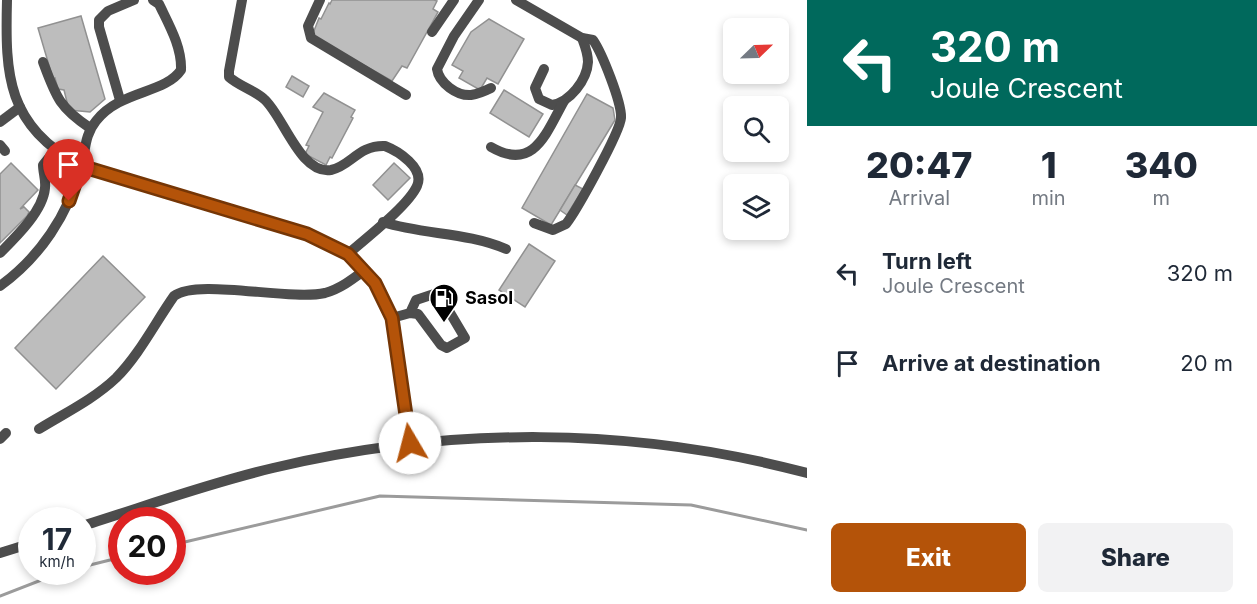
<!DOCTYPE html>
<html lang="en">
<head>
<meta charset="utf-8">
<style>
	:root { --surface:#fff; --page:#f2f2f3; --text:#1f2937; --muted:#747a83; --accent:#b45309 }
	body { margin:0; font-family:Inter,sans-serif; background:var(--page); color:var(--text); height:100vh; display:flex; flex-direction:column; font-size:22px; white-space:nowrap }
	* { box-sizing:border-box; margin:0 }
	p { font-size:20px; color:var(--muted) }
	.icon { flex:none; width:33px; height:33px; fill:none; stroke:currentColor; stroke-width:2; stroke-linecap:round; stroke-linejoin:round }
	.map { position:relative; flex:1; overflow:hidden }
	.panel { display:flex; flex-direction:column; background:var(--surface); width:450px }
	.panel>* { flex:none }
	.top-card { background:#00695c; color:#fff; overflow:hidden }
	.needle { width:39px; rotate:67deg }
	.tools { position:absolute; left:723px; top:18px; display:grid; gap:12px }
	.tools a { display:grid; place-items:center; width:66px; height:66px; border-radius:9px; background:var(--surface); box-shadow:0 3px 9px #0003; font-size:30px }
	.speed { position:absolute; left:18px; top:507px; display:flex; gap:12px; font-size:30px; font-weight:700; text-align:center }
	.speed>* { display:grid; place-content:center; width:78px; height:78px; border-radius:50%; background:var(--surface); box-shadow:0 3px 9px #0003; line-height:1 }
	.speed small { font-size:15px; font-weight:400 }
	.speed .limit { border:9px solid #d22; background:#fff; color:#111 }
	.pin { position:absolute; display:grid; place-items:center; width:51px; height:51px; color:#fff; margin:-62px -26px; border-radius:50% 50% 50% 0; rotate:-45deg; box-shadow:0 0 6px #0007 }
	.pin .icon { rotate:45deg }
	.me { position:absolute; width:66px; margin:-33px; rotate:352deg; stroke-linejoin:round; filter:drop-shadow(0 0 4px #0008) }
	.turn { display:flex; align-items:center; gap:21px; height:126px; padding:0 24px; font-size:27px }
	.turn .icon { width:78px; height:78px; stroke-width:2.5 }
	.turn b { display:block; font-size:42px; line-height:51px }
	.eta { display:flex; justify-content:space-evenly; align-items:center; height:102px; text-align:center }
	.eta b { font-size:36px; font-weight:800; line-height:42px }
	.button { display:flex; gap:12px; margin-top:auto; padding:12px 24px }
	.button a { flex:1; height:69px; border-radius:9px; background:var(--accent); color:#fff; font-size:24px; font-weight:800; line-height:69px; text-align:center }
	.button a+a { background:var(--page); color:var(--text) }
	ul { padding:0; list-style:none }
	li { display:flex; align-items:center; gap:18px; height:90px; padding:0 24px }
	li div { flex:1 }
	li b { display:block; font-size:22px }
	li em { font-style:normal }
	main { display:flex; flex:1; min-height:0 }
	.map>svg:first-child { display:block }
	.lines { fill:none; stroke-linecap:round; stroke-linejoin:round }
	.stream { stroke:#9b9b9b; stroke-width:3 }
	.building { fill:#bdbdbd; stroke:#919191; stroke-width:1.5 }
	.minor { stroke:#4d4d4d; stroke-width:10 }
	.route-casing { stroke:#753606; stroke-width:15 }
	.route { stroke:#b45309; stroke-width:10 }
	.labels { text-anchor:middle; stroke-width:4.5; stroke-linejoin:round; paint-order:stroke }
	.poi-label { font-size:18px; font-weight:bold; fill:#000; stroke:#fff; text-anchor:start }
</style>
</head>
<body>
<main>
<div class="map">
<svg width="807" height="604" viewBox="0 0 807 604">
	<rect width="100%" height="100%" fill="#fff"/>
	<g class="lines">
		<g class="stream">
			<polyline points="172,545 380,496 691,505 807,530"/>
			<polyline points="82,567 122,557"/>
			<polyline points="0,596 62,572"/>
		</g>
	</g>
	<g class="building">
		<polygon points="332,0 434,0 437,1 433,9 438,12 407,68 402,66 392,81 312,36 319,18 321,19 329,3 330,4"/>
		<polygon points="81,16 105,99 90,112 69,110 64,90 58,89 55,78 53,79 38,28"/>
		<polygon points="489,19 524,39 498,84 487,78 480,90 459,78 463,71 452,65 471,32"/>
		<polygon points="292,76 309,86 303,97 286,87"/>
		<polygon points="504,90 543,114 529,137 490,113"/>
		<polygon points="324,93 355,110 351,117 353,118 332,158 330,157 326,165 305,154 309,146 306,145 323,112 313,107"/>
		<polygon points="587,94 613,108 615,120 551,225 522,208"/>
		<polygon points="11,163 38,190 20,209 24,207 29,212 27,216 0,243 0,174"/>
		<polygon points="394,163 410,178 388,200 373,185"/>
		<polygon points="575,185 583,189 567,215 560,210"/>
		<polygon points="529,244 555,261 525,307 499,290"/>
		<polygon points="103,256 145,297 56,389 15,348"/>
	</g>
	<g class="lines">
		<g class="minor">
			<path d="M7,0C5,77 7,125 81,166L307,234L348,254L375,283L392,318L410,443"/>
			<path d="M242,0L229,71V77C239,86 254,90 264,99C283,115 300,175 331,170C351,166 358,145 385,146C398,151 425,168 417,186C408,206 366,238 348,254"/>
			<polyline points="320,0 308,26 311,38 406,95"/>
			<path d="M479,0L454,36L437,69C439,83 457,96 471,95C478,94 485,91 491,88"/>
			<path d="M516,0L582,38L593,40C602,53 622,103 621,118C620,132 577,210 566,224L553,230L534,223"/>
			<polyline points="432,32 454,0"/>
			<path d="M43,62C56,97 59,107 90,128"/>
			<path d="M544,69L535,88L539,99L552,105C570,102 587,80 588,62C588,53 585,46 582,38"/>
			<polyline points="120,100 99,27 99,20 108,11 134,0"/>
			<polyline points="0,122 20,107"/>
			<polyline points="0,145 5,151"/>
			<path d="M491,147C534,172 546,133 564,101"/>
			<path d="M383,222C424,235 466,232 506,249"/>
			<path d="M0,253C16,237 43,211 45,188C46,180 43,172 43,165L55,150"/>
			<path d="M0,286C40,257 68,215 81,167C86,150 84,136 96,121C120,90 165,94 181,70C182,47 169,25 159,4L153,0"/>
			<polyline points="392,318 410,313 418,314 441,345 447,348 465,338 449,311 434,294 416,300 410,313"/>
			<path d="M39,429C65,413 94,399 116,378C139,355 155,323 174,296C197,278 289,301 325,293C340,289 353,279 365,270"/>
			<polyline points="0,439 6,433"/>
			<path d="M82,526C146,506 209,483 273,468C450,426 631,426 807,473"/>
			<polyline points="0,553 32,543"/>
		</g>
	</g>
	<g class="lines">
		<g class="route-casing">
			<polyline id="route" points="69,201 81,166 307,234 348,254 375,283 392,318 410,443"/>
		</g>
		<use href="#route" class="route"/>
	</g>
	<defs>
		<g id="fuel-pin" transform="scale(1.5)"><path d="M0 17L-7.5 6A9.5 9.5 0 1 1 7.5 6Z" fill="#000" stroke="#fff"/><path d="M-5.5-6h7V0h2V4h1.3V-2.5L3-4.5l.8-.8L6-3V5H2.5V1h-1V6h-7ZM-4.2-4.7v3.2H.2V-4.7Z" fill="#fff"/></g>
	</defs>
	<g fill-rule="evenodd">
		<use href="#fuel-pin" x="444" y="298"/>
	</g>
	<g class="labels">
		<g class="poi-label">
			<text x="465" y="304">Sasol</text>
		</g>
	</g>
</svg>
<div class="tools">
<a><svg class="needle" viewBox="-14 -14 28 28"><path d="M0-13l5 13h-10z" fill="#e53935"/><path d="M0 13l5-13h-10z" fill="#747a83"/></svg></a>
<a><svg class="icon" aria-label="search" viewBox="0 0 24 24"><circle cx="10" cy="10" r="6"/><path d="M15 15l6 6"/></svg></a>
<a><svg class="icon" aria-label="layers" viewBox="0 0 24 24"><path d="M12 4l9 5-9 5-9-5zM3 14l9 5 9-5"/></svg></a>
</div>
<div class="speed"><div>17<small>km/h</small></div><div class="limit">20</div></div>
<div class="pin" style="left:69px;top:201px;background:#d93025"><svg class="icon" aria-label="arrive" viewBox="0 0 24 24"><path d="M6 21V4h12l-3 4 3 4H6"/></svg></div>
<svg class="me" style="left:410px;top:443px" viewBox="-20 -20 40 40"><circle r="19" fill="#fff"/><path d="M0-13L10 11 0 6-10 11z" fill="#b45309"/></svg>
</div>
<section class="panel">
<div class="top-card">
<div class="turn"><svg class="icon" aria-label="left" viewBox="0 0 24 24"><path d="M17 20v-9H6M10 6l-5 5 5 5"/></svg><div><b>320 m</b>Joule Crescent</div></div>
</div>
<div class="eta">
<div><b>20:47</b><p>Arrival</p></div>
<div><b>1</b><p>min</p></div>
<div><b>340</b><p>m</p></div>
</div>
<ul>
<li><svg class="icon" aria-label="left" viewBox="0 0 24 24"><path d="M17 20v-9H6M10 6l-5 5 5 5"/></svg><div><b>Turn left</b><p>Joule Crescent</p></div><em>320 m</em></li>
<li><svg class="icon" aria-label="arrive" viewBox="0 0 24 24"><path d="M6 21V4h12l-3 4 3 4H6"/></svg><div><b>Arrive at destination</b></div><em>20 m</em></li>
</ul>
<div class="button"><a>Exit</a><a>Share</a></div>
</section>
</main>
</body>
</html>
